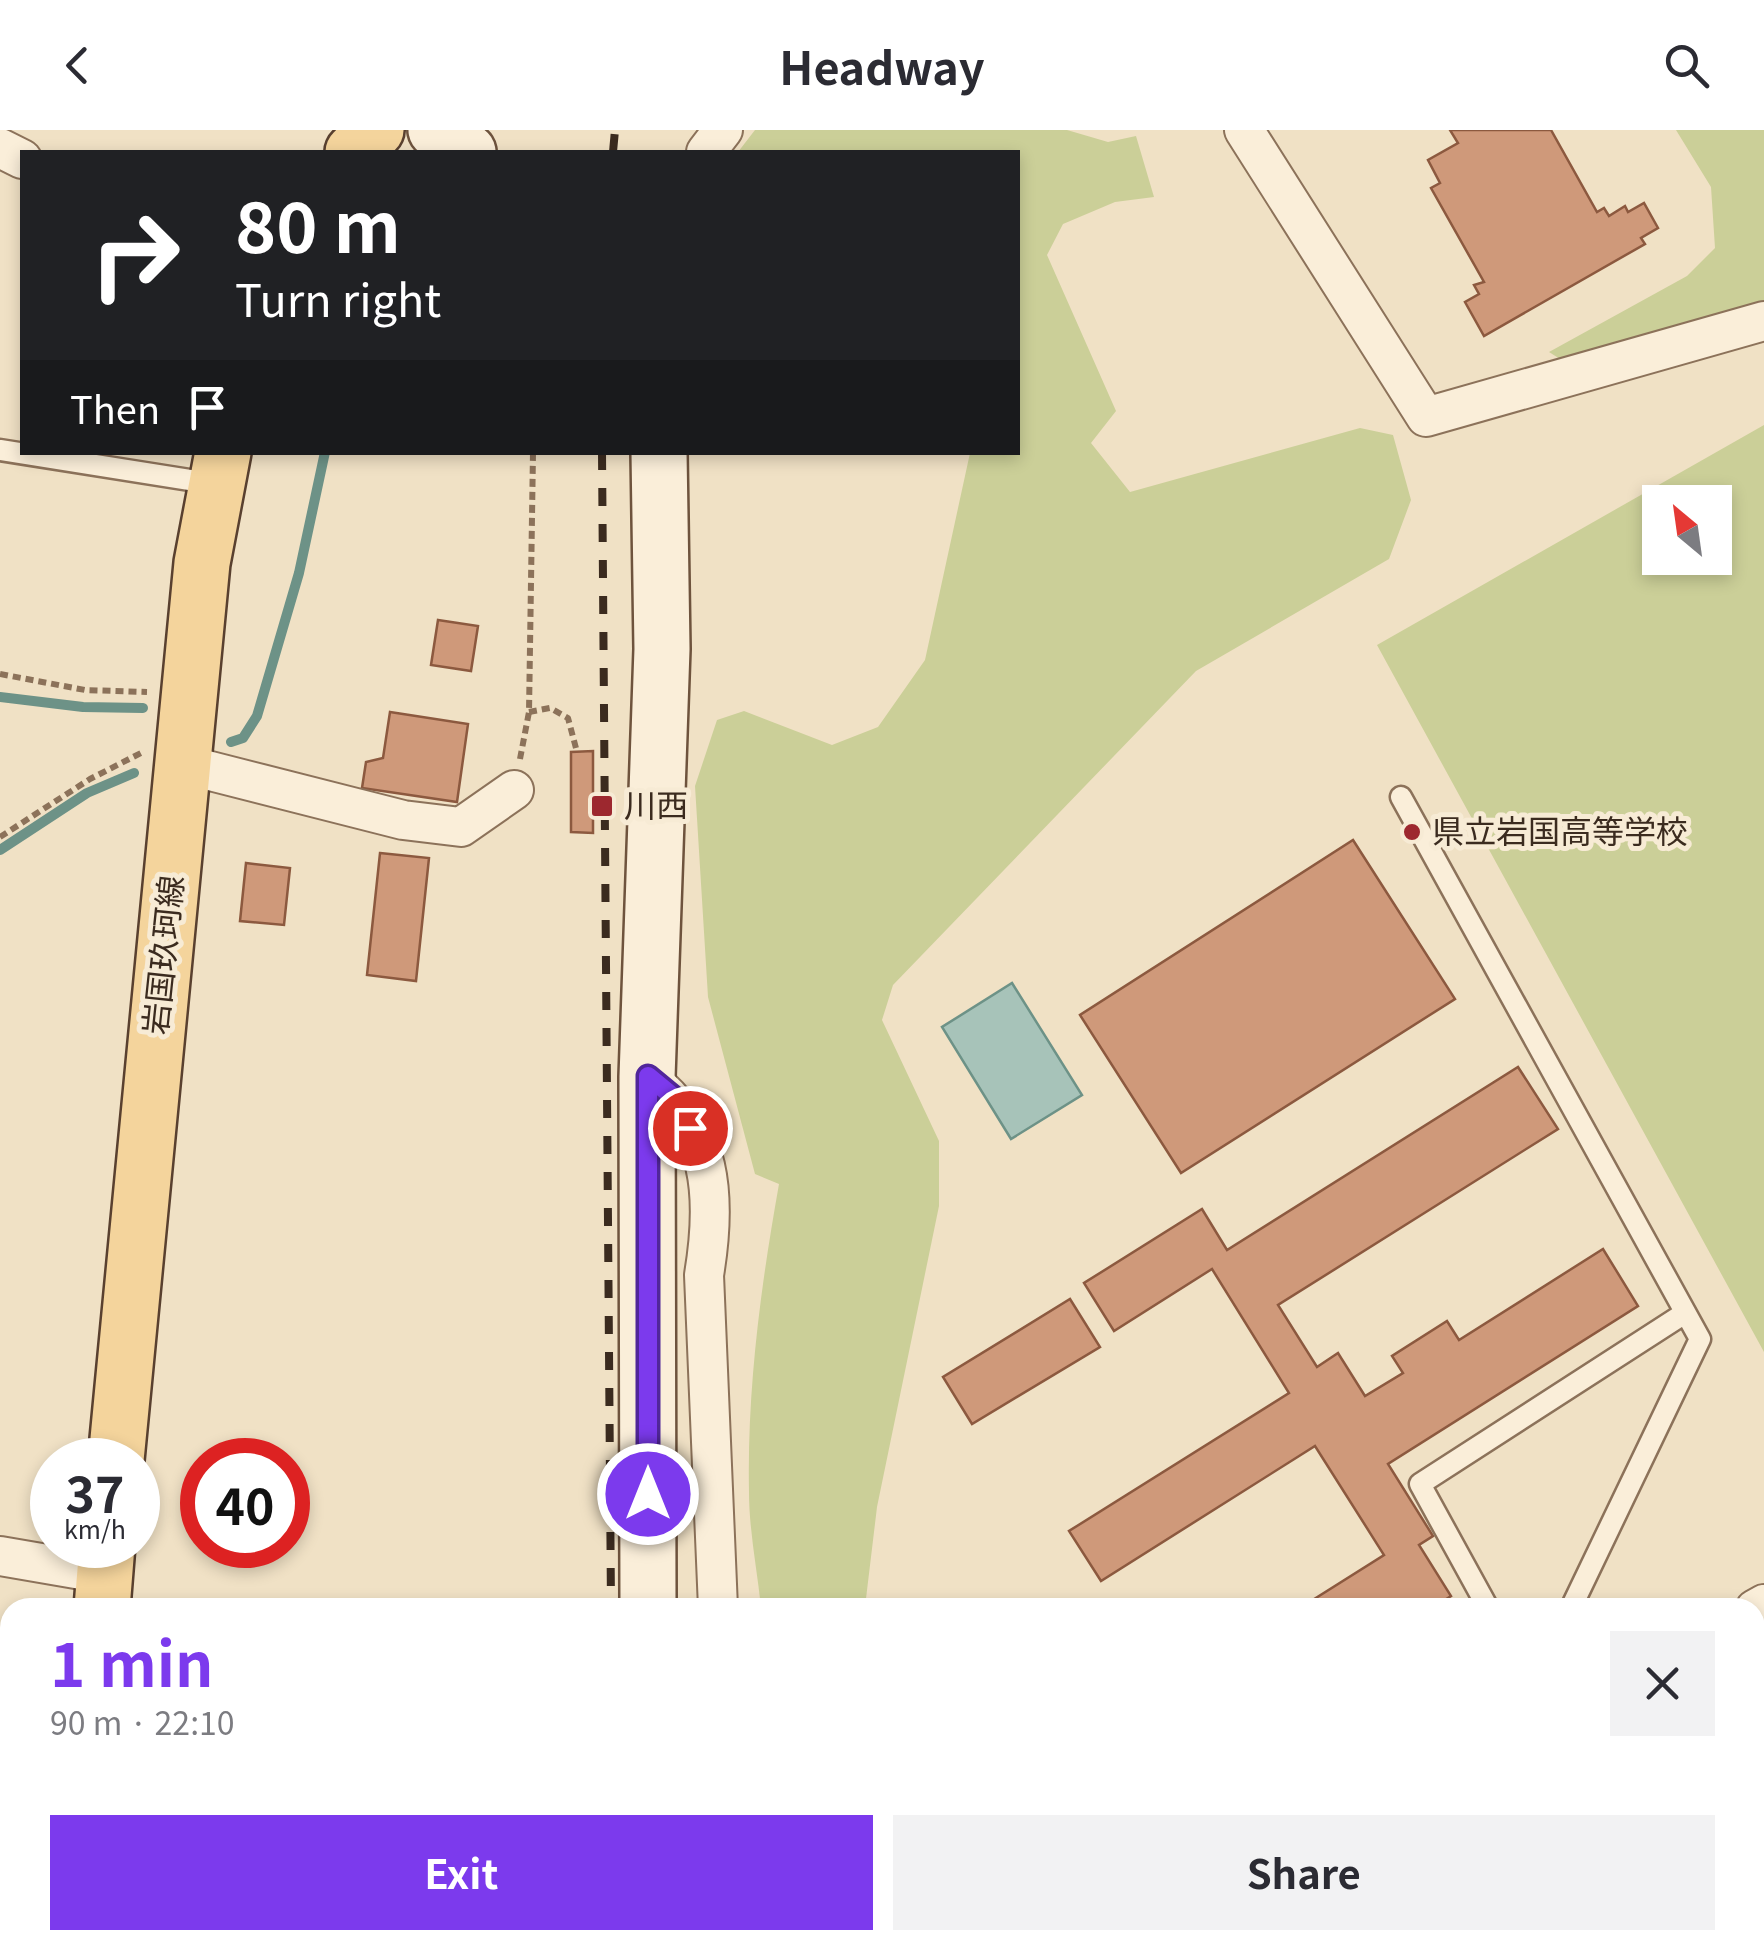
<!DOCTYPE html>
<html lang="en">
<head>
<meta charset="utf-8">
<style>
	:root { --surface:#fff; --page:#f2f2f3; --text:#2b2b33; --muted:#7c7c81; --accent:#7c3aed }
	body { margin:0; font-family:Georgia,"Noto Sans JP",serif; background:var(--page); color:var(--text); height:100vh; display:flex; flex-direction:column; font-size:38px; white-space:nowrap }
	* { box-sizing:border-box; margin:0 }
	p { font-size:32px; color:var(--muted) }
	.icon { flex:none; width:55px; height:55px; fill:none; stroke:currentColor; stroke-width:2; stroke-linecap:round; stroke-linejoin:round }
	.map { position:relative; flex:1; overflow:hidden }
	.side { position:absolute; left:0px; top:1468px; width:1765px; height:352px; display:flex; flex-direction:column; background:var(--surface); border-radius:30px 30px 0 0; box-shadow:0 5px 15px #0003 }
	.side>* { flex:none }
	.guide { position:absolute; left:20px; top:20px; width:1000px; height:305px; border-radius:0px; box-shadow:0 5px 15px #0003; background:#202124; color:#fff; overflow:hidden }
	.needle { width:65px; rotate:331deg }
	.tools { position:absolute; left:1642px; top:355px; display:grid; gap:20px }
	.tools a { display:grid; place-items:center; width:90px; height:90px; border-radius:0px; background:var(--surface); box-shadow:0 5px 15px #0003; font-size:50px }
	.speed { position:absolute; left:30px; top:1308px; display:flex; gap:20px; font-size:50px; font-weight:700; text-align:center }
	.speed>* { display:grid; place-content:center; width:130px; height:130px; border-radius:50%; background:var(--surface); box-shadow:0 5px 15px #0003; line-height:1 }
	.speed small { font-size:25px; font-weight:400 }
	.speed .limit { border:15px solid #d22; background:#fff; color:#111 }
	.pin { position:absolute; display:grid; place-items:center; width:85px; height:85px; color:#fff; margin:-42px; border:5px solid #fff; border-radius:50%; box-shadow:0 2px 10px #0007 }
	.me { position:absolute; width:110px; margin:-55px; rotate:0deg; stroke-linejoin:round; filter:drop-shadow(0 0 8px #0008) }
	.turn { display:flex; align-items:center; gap:35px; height:210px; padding:0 50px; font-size:45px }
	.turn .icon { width:130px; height:130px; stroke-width:2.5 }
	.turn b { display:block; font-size:70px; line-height:85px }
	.then { display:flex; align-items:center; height:95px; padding:0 50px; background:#0003; gap:20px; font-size:38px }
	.round { display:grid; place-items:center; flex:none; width:105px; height:105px; border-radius:0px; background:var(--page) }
	.overview { display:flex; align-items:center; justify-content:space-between; height:170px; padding:0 50px }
	h1 { font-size:60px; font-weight:700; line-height:75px; color:var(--accent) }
	.cta { display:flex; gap:20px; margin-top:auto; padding:20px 50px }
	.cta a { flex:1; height:115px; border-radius:0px; background:var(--accent); color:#fff; font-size:40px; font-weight:700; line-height:115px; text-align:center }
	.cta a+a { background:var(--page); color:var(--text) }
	header { display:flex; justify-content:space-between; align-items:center; height:130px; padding:0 50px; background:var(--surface); font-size:45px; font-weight:700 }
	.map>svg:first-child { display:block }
	.green { fill:#cbcf98; fill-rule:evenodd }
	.water { fill:#a7c3b9; stroke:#6d9287; stroke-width:2.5 }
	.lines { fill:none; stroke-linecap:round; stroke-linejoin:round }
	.stream { stroke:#6d9287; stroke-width:10 }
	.building { fill:#cf997a; stroke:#8c593f; stroke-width:2.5 }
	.lane-casing { stroke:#8c725a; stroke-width:25 }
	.street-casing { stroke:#8c725a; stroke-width:42 }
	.secondary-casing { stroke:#6e533d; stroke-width:60 }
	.primary-casing { stroke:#59402f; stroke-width:60 }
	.path { stroke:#8c725a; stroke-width:6; stroke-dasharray:8 5; stroke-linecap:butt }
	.lane { stroke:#faeed9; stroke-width:20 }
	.street { stroke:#faeed9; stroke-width:38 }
	.secondary { stroke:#faeed9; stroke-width:55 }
	.primary { stroke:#f4d49c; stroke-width:55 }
	.rail { stroke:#3b2b1f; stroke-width:8; stroke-dasharray:18 18; stroke-linecap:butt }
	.route-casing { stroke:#51269a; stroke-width:25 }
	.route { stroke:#7c3aed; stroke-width:18 }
	.poi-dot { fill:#9d282f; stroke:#f7ebd5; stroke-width:4 }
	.labels { text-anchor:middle; stroke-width:10; stroke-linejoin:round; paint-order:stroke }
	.poi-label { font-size:32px; fill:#3b2b1f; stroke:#f7ebd5; text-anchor:start }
	.street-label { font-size:32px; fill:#3b2b1f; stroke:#f7ebd5 }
</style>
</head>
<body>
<header><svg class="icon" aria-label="back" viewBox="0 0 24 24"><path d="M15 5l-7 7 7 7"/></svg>Headway<svg class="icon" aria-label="search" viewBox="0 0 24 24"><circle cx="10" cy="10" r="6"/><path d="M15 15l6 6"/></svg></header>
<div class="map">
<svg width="1764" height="1818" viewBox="0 0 1764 1818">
	<rect width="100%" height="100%" fill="#f0e1c5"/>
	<g class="green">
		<path d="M755,0H1067L1108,12L1136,6L1154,67L1115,72L1063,94L1047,125L1116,281L1091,313L1130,362L1360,298L1393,305L1411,370L1389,429L1196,541L893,855L882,890L939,1011V1076L877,1377L865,1477H761C757,1439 749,1400 749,1362C747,1258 761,1155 779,1054L755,1044L708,867L695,656L717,590L744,581L832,615L878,597L925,530L970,323L1018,322V22H738Z"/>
		<polygon points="1676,0 1764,0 1764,177 1568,234 1549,222 1687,146 1715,118 1711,57"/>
		<path d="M1764,295V1222L1377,515ZM1715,372V428H1660V372Z"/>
		<polygon points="1764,1567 1764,1818 1189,1818 1203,1810 1755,1810 1755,1571"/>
		<polygon points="710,1810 789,1810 797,1818 711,1818"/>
	</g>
	<polygon class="water" points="1012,853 1082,965 1011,1009 942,897"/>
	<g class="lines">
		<g class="stream">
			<polyline points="0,567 83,577 143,578"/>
			<polyline points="231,612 243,608 257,586 299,443 325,322"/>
			<polyline points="0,720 87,663 134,643"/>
		</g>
	</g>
	<g class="building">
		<polygon points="1450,0 1551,0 1597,82 1604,78 1609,86 1625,76 1628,82 1644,73 1658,98 1641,108 1645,114 1484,206 1465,172 1479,164 1474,155 1484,152 1431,58 1440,53 1428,30 1458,13"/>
		<polygon points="438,490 478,496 471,541 431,535"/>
		<polygon points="390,582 468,594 457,672 362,658 366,632 383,628"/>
		<polygon points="593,621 593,703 571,702 571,622"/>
		<polygon points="1353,710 1455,869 1181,1043 1080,885"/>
		<polygon points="380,723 429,728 416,851 367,845"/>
		<polygon points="246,733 290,738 284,795 240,791"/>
		<polygon points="1518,937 1558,999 1278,1175 1317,1237 1338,1223 1365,1266 1403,1243 1392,1226 1447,1191 1459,1210 1603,1119 1638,1176 1388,1334 1433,1406 1419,1415 1451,1466 1432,1478 1300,1478 1384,1425 1315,1316 1101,1451 1069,1401 1289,1263 1212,1139 1114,1201 1084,1153 1202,1079 1227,1120"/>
		<polygon points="1070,1169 1100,1217 972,1294 943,1247"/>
	</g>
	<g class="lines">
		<g class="lane-casing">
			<g id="lane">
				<polyline points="0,320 215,354"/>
				<polyline points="1401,667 1700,1209 1571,1478"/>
				<polyline points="1488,1478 1420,1354 1685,1183"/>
			</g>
		</g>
		<g class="street-casing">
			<g id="street">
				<polyline points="1244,0 1426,287 1764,191"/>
				<polyline points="0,18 22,29"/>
				<polyline points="706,22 723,0"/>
				<polyline points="183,634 403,690 461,697 514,660"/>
				<path d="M647,947C713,998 717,1067 704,1145L718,1478"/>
				<polyline points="0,1426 105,1444"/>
				<polyline points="1755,1479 1764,1474"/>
				<polyline points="1755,1550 1764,1547"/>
				<polyline points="833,1810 838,1818"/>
				<polyline points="1149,1818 1163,1810"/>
			</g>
		</g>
		<g class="secondary-casing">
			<g id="secondary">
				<polyline points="436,0 468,22"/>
				<polyline points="648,1478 647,947 662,519 659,322"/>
				<polyline points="651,1810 651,1818"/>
			</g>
		</g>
		<g class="primary-casing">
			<g id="primary">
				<polyline points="353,22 376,0"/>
				<polyline points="116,1330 202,433 223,322"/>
				<polyline points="102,1478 107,1415"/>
				<polyline points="74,1818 75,1810"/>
			</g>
		</g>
		<g class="path">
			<polyline points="0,544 85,560 147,562"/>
			<polyline points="529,582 550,578 568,588 577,622"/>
			<polyline points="520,629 529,582 533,322"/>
			<polyline points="0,707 90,649 141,623"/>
			<polyline points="0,1752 10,1753"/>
		</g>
		<use href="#lane" class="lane"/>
		<use href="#street" class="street"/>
		<use href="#secondary" class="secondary"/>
		<use href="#primary" class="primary"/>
		<g class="rail">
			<polyline points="613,22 615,0"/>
			<polyline points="602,322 611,1478"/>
			<polyline points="617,1810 618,1818"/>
		</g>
	</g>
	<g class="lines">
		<g class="route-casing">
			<polyline id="route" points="648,1364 648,946 677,970 690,998"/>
		</g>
		<use href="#route" class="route"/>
	</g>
	<g class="poi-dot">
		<rect x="590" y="664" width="24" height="24" rx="5"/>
		<circle cx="1412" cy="702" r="10"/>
	</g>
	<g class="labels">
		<g class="poi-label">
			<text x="624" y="687">川西</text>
			<text x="1432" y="713">県立岩国高等学校</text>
		</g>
		<g class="street-label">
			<text transform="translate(164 825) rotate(-84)" y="11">岩国玖珂線</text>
		</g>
	</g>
</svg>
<div class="tools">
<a><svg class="needle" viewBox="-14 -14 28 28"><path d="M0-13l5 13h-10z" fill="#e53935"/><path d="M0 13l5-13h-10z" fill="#7c7c81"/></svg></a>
</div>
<div class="speed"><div>37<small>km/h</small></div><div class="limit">40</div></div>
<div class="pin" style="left:690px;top:998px;background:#d93025"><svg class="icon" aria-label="arrive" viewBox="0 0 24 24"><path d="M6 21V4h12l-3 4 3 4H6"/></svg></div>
<svg class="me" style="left:648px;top:1364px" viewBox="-20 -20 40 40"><circle r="17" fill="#7c3aed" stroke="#fff" stroke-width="3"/><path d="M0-11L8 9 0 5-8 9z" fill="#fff"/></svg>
<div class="guide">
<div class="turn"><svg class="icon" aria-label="right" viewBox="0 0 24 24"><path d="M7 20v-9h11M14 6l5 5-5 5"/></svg><div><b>80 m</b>Turn right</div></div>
<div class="then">Then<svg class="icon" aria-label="arrive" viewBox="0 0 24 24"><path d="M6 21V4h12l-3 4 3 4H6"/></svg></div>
</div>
<section class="side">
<div class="overview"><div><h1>1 min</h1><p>90 m · 22:10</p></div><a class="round"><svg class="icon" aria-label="close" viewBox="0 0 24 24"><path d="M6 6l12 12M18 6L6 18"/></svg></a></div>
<div class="cta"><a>Exit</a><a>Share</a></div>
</section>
</div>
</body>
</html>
